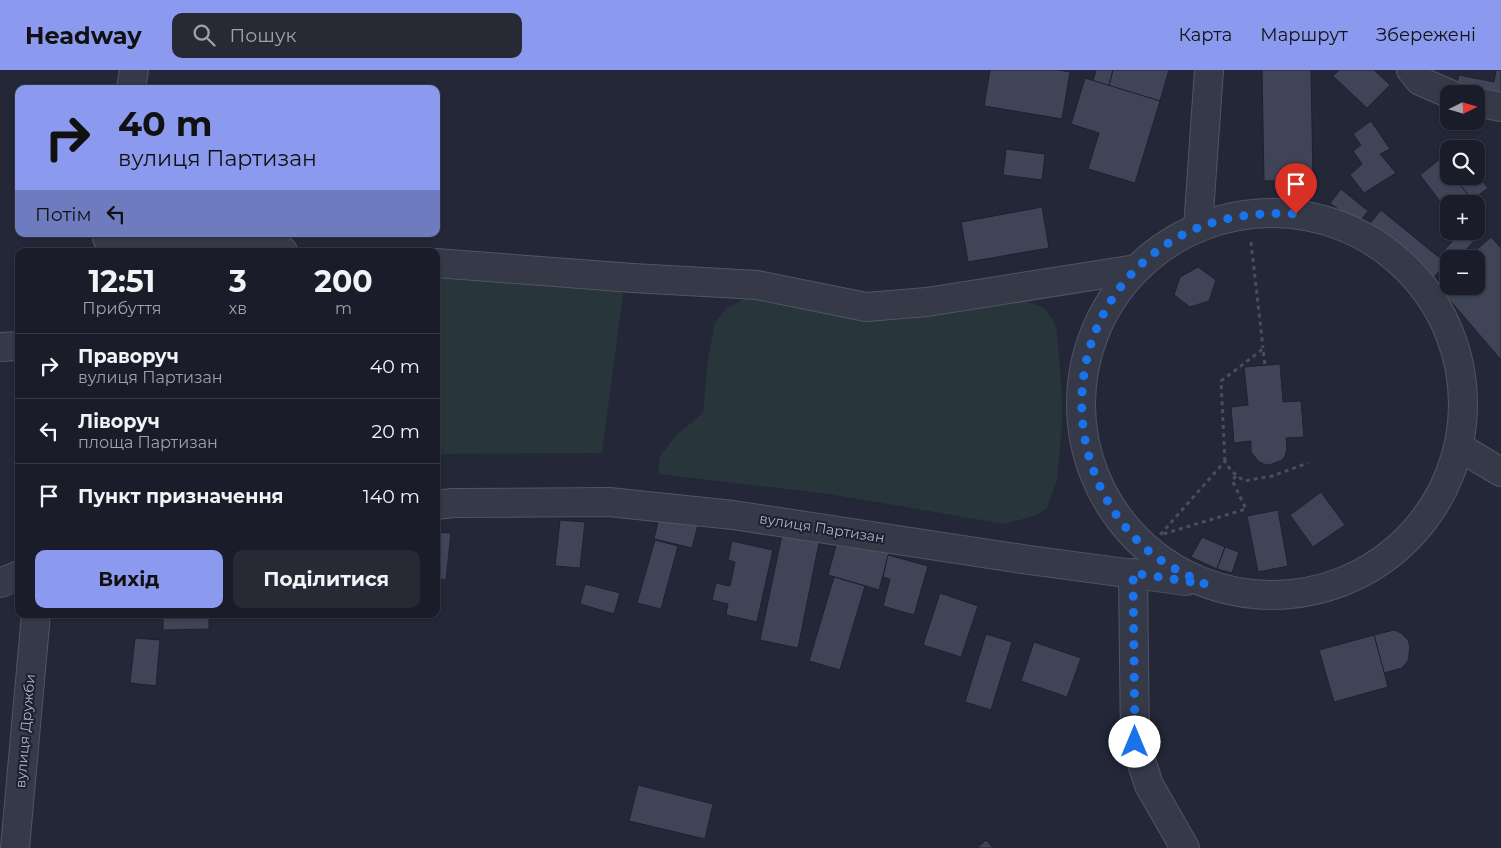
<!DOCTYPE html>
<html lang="uk">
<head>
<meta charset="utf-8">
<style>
	:root { --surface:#1a1d29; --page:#272a35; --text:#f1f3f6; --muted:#9fa2a8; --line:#383b46; --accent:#8b9aef }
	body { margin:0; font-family:Montserrat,sans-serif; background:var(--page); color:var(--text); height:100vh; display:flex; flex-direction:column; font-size:19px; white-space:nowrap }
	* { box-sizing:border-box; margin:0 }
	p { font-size:16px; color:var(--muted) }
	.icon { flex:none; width:28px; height:28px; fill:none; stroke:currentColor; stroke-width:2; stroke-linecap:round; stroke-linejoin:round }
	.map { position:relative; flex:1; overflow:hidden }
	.sheet { position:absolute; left:15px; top:178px; width:425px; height:370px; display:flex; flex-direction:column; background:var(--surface); border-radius:10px; box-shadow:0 1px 4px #0004,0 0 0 1px var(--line) }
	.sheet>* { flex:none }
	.hud { position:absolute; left:15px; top:15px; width:425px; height:152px; border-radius:10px; box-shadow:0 1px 4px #0004,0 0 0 1px var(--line); background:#8b9aef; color:#111; overflow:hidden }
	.needle { width:32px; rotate:85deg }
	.controls { position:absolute; left:1440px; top:15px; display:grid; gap:10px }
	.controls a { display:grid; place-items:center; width:45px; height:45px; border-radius:10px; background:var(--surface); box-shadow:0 1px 4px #0004,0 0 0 1px var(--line); font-size:25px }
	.pin { position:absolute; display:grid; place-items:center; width:42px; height:42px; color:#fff; margin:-51px -21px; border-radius:50% 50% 50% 0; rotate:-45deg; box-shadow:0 0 5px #0007 }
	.pin .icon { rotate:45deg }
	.me { position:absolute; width:55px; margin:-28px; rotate:0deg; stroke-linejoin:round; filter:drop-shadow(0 0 4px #0008) }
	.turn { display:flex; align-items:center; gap:18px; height:105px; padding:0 20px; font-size:22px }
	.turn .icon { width:65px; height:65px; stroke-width:2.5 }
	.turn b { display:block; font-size:35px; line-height:42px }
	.then { display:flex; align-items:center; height:48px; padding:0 20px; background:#0003; gap:10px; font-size:19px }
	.eta { display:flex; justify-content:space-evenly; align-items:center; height:85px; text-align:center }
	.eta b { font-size:30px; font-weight:700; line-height:35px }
	.cta { display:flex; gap:10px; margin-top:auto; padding:10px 20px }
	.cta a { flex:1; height:58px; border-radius:10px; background:var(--accent); color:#111; font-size:20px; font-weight:700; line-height:58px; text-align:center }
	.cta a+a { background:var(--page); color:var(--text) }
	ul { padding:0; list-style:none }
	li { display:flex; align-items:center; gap:15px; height:65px; padding:0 20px; border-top:1px solid var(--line) }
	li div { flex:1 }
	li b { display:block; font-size:19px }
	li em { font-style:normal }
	header { display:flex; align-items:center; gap:30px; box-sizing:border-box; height:70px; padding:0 25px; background:var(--accent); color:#111 }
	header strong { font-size:24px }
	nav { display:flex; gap:28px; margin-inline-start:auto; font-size:18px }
	.search { width:350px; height:45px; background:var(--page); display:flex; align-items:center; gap:12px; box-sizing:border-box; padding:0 18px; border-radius:10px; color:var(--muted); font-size:19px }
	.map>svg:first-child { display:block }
	.green { fill:#28353b }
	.building { fill:#3f4457; stroke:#1e212f }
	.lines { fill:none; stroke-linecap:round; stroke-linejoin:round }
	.minor-casing { stroke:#515463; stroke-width:30 }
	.path { stroke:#445158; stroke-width:3; stroke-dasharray:4 4; stroke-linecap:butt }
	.minor { stroke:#363948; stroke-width:28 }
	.route { stroke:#1a73e8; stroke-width:9; stroke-dasharray:0 16.2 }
	.labels { text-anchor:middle; stroke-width:4; stroke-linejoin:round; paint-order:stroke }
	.street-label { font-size:14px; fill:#b1b4c4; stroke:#1c1f2d }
</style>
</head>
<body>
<header>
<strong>Headway</strong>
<div class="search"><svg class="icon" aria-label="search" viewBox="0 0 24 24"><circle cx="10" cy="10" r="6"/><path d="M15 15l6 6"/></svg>Пошук</div>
<nav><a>Карта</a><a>Маршрут</a><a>Збережені</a></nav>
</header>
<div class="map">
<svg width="1501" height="778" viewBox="0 0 1501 778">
	<rect width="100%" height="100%" fill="#232737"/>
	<g class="green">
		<polygon points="436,203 624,217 602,383 436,384"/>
		<polygon points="746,228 1027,232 1041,236 1046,240 1053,250 1057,261 1062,328 1062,356 1057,410 1047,438 1037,445 1005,454 829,424 658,404 660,386 678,363 693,352 703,342 708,289 715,252 727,238"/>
	</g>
	<g class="building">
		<polygon points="990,0 1059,0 1070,2 1062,49 984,36"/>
		<polygon points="1096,0 1113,0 1109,16 1093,11"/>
		<polygon points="1113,0 1169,0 1160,31 1109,16"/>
		<polygon points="1262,0 1311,0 1313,110 1264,111"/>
		<polygon points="1339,0 1374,0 1390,15 1367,38 1333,6"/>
		<polygon points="1496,0 1501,0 1501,26 1456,17 1459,5 1494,12"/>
		<polygon points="1085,8 1160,31 1135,113 1088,99 1099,63 1071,54"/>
		<polygon points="1371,51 1390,79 1380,84 1396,103 1364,123 1350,105 1362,94 1353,81 1361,75 1353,64"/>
		<polygon points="1006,79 1045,84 1042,110 1003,105"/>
		<polygon points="1440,89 1449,100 1449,106 1454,106 1472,130 1467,134 1449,134 1449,143 1420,105"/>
		<polygon points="1476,103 1488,118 1472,130 1455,108 1458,106 1476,106"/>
		<polygon points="1341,119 1368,141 1358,154 1330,133"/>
		<polygon points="1042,137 1049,178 968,192 961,152"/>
		<polygon points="1381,140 1446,193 1432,210 1367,157"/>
		<polygon points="1476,154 1483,161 1458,189 1455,189 1445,179 1462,161 1476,161"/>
		<polygon points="1491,167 1501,178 1501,290 1436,214 1449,203 1449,216 1476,216 1476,189 1466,189"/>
		<polygon points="1198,197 1216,210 1209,231 1190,237 1174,225 1180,207"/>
		<polygon points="1280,294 1283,332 1301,331 1304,367 1286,368 1287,379 1285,386 1282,390 1270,395 1264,394 1259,392 1251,382 1251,371 1234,373 1231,337 1248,335 1244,297"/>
		<polygon points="1321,422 1345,455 1313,477 1290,445"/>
		<polygon points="1278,440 1288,496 1258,502 1247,446"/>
		<polygon points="659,447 698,455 692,478 654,469"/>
		<polygon points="560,450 585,452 580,498 555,496"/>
		<polygon points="783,460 820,468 798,578 760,570"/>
		<polygon points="436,462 451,463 446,510 436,508"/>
		<polygon points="1202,467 1225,477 1217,499 1191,487"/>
		<polygon points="838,468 889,483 879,520 828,505"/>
		<polygon points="655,470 678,476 661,539 637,533"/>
		<polygon points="732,471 773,480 757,552 726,545 728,534 712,530 716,513 730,516 735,492 728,490"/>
		<polygon points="1225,477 1239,482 1232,503 1217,499"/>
		<polygon points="888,485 928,496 914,545 883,536 890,509 883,507"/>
		<polygon points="834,507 865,516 840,600 809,591"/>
		<polygon points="585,514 620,523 614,544 580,534"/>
		<polygon points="940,523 978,536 961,587 923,575"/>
		<polygon points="163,544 209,544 209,559 163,560"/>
		<polygon points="1394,560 1401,563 1408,570 1410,577 1408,591 1402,598 1384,603 1374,565"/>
		<polygon points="986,564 1012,572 991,640 965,632"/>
		<polygon points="1374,565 1388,617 1334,632 1319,580"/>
		<polygon points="135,568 160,570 156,616 130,613"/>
		<polygon points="1034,572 1081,588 1067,627 1021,611"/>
		<polygon points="638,715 713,734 705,769 629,751"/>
		<polygon points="986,770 993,778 977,778"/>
	</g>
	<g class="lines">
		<g class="minor-casing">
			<g id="minor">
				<polyline points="1411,0 1420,11 1450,24"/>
				<polyline points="131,19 134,0"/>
				<polyline points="1476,32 1501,37"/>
				<circle cx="1272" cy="334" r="191"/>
				<polyline points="1198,158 1209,0"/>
				<polyline points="107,168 283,181"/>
				<polyline points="436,193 633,208 757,215 866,237 927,232 1136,199"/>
				<polyline points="0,277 19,276"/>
				<polyline points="1459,377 1501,402"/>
				<polyline points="436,435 453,433 609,432 733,445 1029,490 1186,511"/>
				<polyline points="1133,503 1135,672 1149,715 1185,778"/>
				<polyline points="0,513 19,505"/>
				<polyline points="15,778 36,544"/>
			</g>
		</g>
		<g class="path">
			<polyline points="1251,172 1263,278"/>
			<polyline points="1225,391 1221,311 1263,279 1265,296"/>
			<path d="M1236,406L1232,410L1246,439L1160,465L1225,391C1230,401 1236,405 1244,411L1272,406L1308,393"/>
		</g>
		<use href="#minor" class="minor"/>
	</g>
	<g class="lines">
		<path class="route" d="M1135,672L1133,503L1205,514C1183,503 1161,493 1144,477C1047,386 1065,224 1186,163C1221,146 1258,142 1296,144"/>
	</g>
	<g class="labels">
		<g class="street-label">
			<text transform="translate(822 458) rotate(9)" y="5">вулиця Партизан</text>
			<text transform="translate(25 661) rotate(-85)" y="5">вулиця Дружби</text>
		</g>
	</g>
</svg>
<div class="controls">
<a><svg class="needle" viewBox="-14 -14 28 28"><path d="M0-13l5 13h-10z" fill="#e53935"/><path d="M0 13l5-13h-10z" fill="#9fa2a8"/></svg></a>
<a><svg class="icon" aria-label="search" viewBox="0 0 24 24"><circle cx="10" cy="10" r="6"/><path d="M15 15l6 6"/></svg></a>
<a>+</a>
<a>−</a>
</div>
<div class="pin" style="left:1296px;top:144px;background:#d93025"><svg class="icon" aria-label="arrive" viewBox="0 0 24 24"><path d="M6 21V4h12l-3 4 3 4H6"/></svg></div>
<svg class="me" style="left:1135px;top:672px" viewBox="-20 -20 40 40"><circle r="19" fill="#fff"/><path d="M0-13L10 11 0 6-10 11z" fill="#1a73e8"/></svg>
<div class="hud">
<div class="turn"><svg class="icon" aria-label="right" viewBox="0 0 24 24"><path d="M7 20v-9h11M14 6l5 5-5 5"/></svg><div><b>40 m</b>вулиця Партизан</div></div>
<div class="then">Потім<svg class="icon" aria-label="left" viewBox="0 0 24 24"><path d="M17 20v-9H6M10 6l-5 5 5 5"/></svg></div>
</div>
<section class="sheet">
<div class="eta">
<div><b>12:51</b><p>Прибуття</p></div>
<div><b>3</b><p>хв</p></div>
<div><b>200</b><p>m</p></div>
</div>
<ul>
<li><svg class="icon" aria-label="right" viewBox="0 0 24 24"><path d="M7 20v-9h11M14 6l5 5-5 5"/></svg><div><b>Праворуч</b><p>вулиця Партизан</p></div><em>40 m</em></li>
<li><svg class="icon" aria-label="left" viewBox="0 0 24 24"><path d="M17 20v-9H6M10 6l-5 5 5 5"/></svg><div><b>Ліворуч</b><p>площа Партизан</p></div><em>20 m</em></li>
<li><svg class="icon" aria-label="arrive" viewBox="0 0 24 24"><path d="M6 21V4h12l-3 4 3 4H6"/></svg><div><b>Пункт призначення</b></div><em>140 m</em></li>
</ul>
<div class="cta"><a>Вихід</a><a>Поділитися</a></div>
</section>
</div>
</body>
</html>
